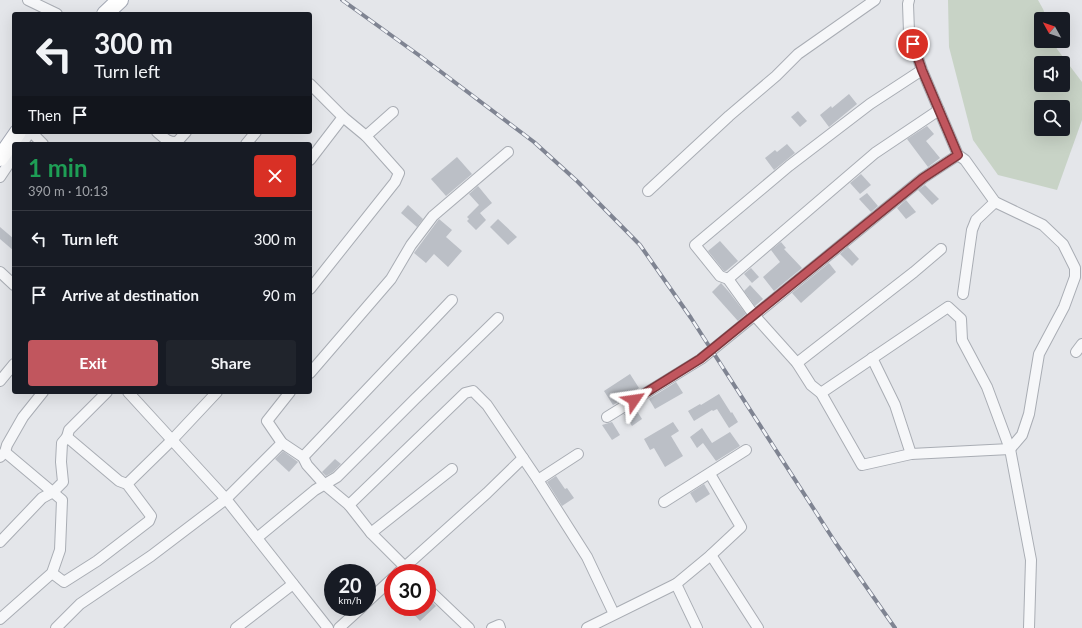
<!DOCTYPE html>
<html lang="en">
<head>
<meta charset="utf-8">
<style>
	:root { --surface:#171b24; --page:#20242c; --text:#f1f3f6; --muted:#9ea1a6; --line:#363941; --accent:#c1565e }
	body { margin:0; font-family:Lato,sans-serif; background:var(--page); color:var(--text); height:100vh; display:flex; flex-direction:column; font-size:15px; white-space:nowrap }
	* { box-sizing:border-box; margin:0 }
	p { font-size:13px; color:var(--muted) }
	.icon { flex:none; width:22px; height:22px; fill:none; stroke:currentColor; stroke-width:2; stroke-linecap:round; stroke-linejoin:round }
	.map { position:relative; flex:1; overflow:hidden }
	.details { position:absolute; left:12px; top:142px; width:300px; height:252px; display:flex; flex-direction:column; background:var(--surface); border-radius:4px; box-shadow:0 4px 16px #0002 }
	.details>* { flex:none }
	.banner { position:absolute; left:12px; top:12px; width:300px; height:122px; border-radius:4px; box-shadow:0 4px 16px #0002; background:#171b24; color:var(--text); overflow:hidden }
	.needle { width:26px; rotate:310deg }
	.tools { position:absolute; left:1034px; top:12px; display:grid; gap:8px }
	.tools a { display:grid; place-items:center; width:36px; height:36px; border-radius:4px; background:var(--surface); box-shadow:0 4px 16px #0002; font-size:20px }
	.speed { position:absolute; left:324px; top:564px; display:flex; gap:8px; font-size:20px; font-weight:700; text-align:center }
	.speed>* { display:grid; place-content:center; width:52px; height:52px; border-radius:50%; background:var(--surface); box-shadow:0 4px 16px #0002; line-height:1 }
	.speed small { font-size:10px; font-weight:400 }
	.speed .limit { border:6px solid #d22; background:#fff; color:#111 }
	.pin { position:absolute; display:grid; place-items:center; width:34px; height:34px; color:#fff; margin:-17px; border:2px solid #fff; border-radius:50%; box-shadow:0 1px 4px #0007 }
	.me { position:absolute; width:44px; margin:-22px; rotate:58deg; stroke-linejoin:round; filter:drop-shadow(0 0 3px #0008) }
	.turn { display:flex; align-items:center; gap:14px; height:84px; padding:0 16px; font-size:18px }
	.turn .icon { width:52px; height:52px; stroke-width:2.5 }
	.turn b { display:block; font-size:28px; line-height:34px }
	.then { display:flex; align-items:center; height:38px; padding:0 16px; background:#0003; gap:8px; font-size:15px }
	.round { display:grid; place-items:center; flex:none; width:42px; height:42px; border-radius:4px; background:var(--page) }
	.overview { display:flex; align-items:center; justify-content:space-between; height:68px; padding:0 16px }
	h1 { font-size:24px; font-weight:700; line-height:30px; color:#1e9e55 }
	.cta { display:flex; gap:8px; margin-top:auto; padding:8px 16px }
	.cta a { flex:1; height:46px; border-radius:4px; background:var(--accent); color:#fff; font-size:16px; font-weight:700; line-height:46px; text-align:center }
	.cta a+a { background:var(--page); color:var(--text) }
	ul { padding:0; list-style:none }
	li { display:flex; align-items:center; gap:12px; height:56px; padding:0 16px; border-top:1px solid var(--line) }
	li div { flex:1 }
	li b { display:block; font-size:15px }
	li em { font-style:normal }
	.map>svg:first-child { display:block }
	.green { fill:#c8d3c6; fill-rule:evenodd }
	.building { fill:#bbbfc6 }
	.lines { fill:none; stroke-linecap:round; stroke-linejoin:round }
	.street-casing { stroke:#a9adb4; stroke-width:12 }
	.primary-casing { stroke:#a4a9b5; stroke-width:18 }
	.street { stroke:#f6f7f9; stroke-width:10 }
	.primary { stroke:#fff; stroke-width:16 }
	.rail-casing { stroke:#7f8492; stroke-width:4 }
	.rail { stroke:#f3f5f8; stroke-width:2.5; stroke-dasharray:8; stroke-linecap:butt }
	.route-casing { stroke:#7d383d; stroke-width:10 }
	.route { stroke:#c1565e; stroke-width:7 }
</style>
</head>
<body>
<div class="map">
<svg width="1082" height="628" viewBox="0 0 1082 628">
	<rect width="100%" height="100%" fill="#e4e6ea"/>
	<path class="green" d="M948,0H1038L1043,9L1047,19H1041V41H1054L1057,49L1082,82V120L1057,190L998,175L973,140L949,47ZM1041,63H1063V85H1041ZM1041,107H1063V129H1041Z"/>
	<g class="building">
		<polygon points="849,94 857,104 829,127 820,115 831,106 832,108"/>
		<polygon points="798,111 807,121 800,127 791,117"/>
		<polygon points="927,126 934,134 926,141 940,158 928,167 907,139"/>
		<polygon points="787,144 795,153 774,170 765,158 775,150 777,152"/>
		<polygon points="457,157 472,174 446,196 431,179"/>
		<polygon points="861,174 871,185 860,194 850,183"/>
		<polygon points="925,185 939,199 932,205 918,190"/>
		<polygon points="478,186 492,203 480,213 486,220 476,230 467,221 469,219 467,217 479,205 469,194"/>
		<polygon points="867,193 878,206 871,212 859,199"/>
		<polygon points="906,200 916,212 906,219 897,208"/>
		<polygon points="408,205 423,219 417,227 401,213"/>
		<polygon points="439,219 452,230 446,237 462,251 448,267 434,254 426,263 414,253"/>
		<polygon points="498,219 517,237 508,245 490,227"/>
		<polygon points="0,227 14,239 14,251 0,239"/>
		<polygon points="720,241 738,261 726,271 724,271 708,251"/>
		<polygon points="781,242 786,248 784,249 802,268 774,291 763,277 780,262 771,250"/>
		<polygon points="848,247 859,259 852,266 840,254"/>
		<polygon points="829,263 836,272 801,303 792,293"/>
		<polygon points="751,268 759,277 752,283 744,274"/>
		<polygon points="721,283 729,292 746,314 738,321 712,292"/>
		<polygon points="750,285 763,299 755,306 744,291"/>
		<polygon points="630,374 639,388 627,396 627,397 613,405 604,391"/>
		<polygon points="676,382 683,393 655,409 649,399"/>
		<polygon points="719,394 731,413 732,412 738,422 729,428 717,409 713,411 712,410 694,421 688,411 700,404 701,405"/>
		<polygon points="635,408 642,419 632,426 624,414"/>
		<polygon points="612,422 620,435 612,440 602,425"/>
		<polygon points="673,422 679,431 671,436 683,456 665,467 654,448 650,450 644,439"/>
		<polygon points="702,428 712,443 730,432 740,446 716,461 703,443 697,448 690,437"/>
		<polygon points="283,451 298,462 289,472 275,459"/>
		<polygon points="335,459 341,464 333,472 326,476 322,472"/>
		<polygon points="556,476 565,489 567,488 574,498 562,506 547,482"/>
		<polygon points="704,484 710,494 696,503 690,493"/>
		<polygon points="427,597 436,606 420,621 407,607 427,607"/>
	</g>
	<g class="lines">
		<g class="street-casing">
			<g id="street">
				<polyline points="28,0 57,14"/>
				<polyline points="909,0 908,4 909,32 922,70 958,155 965,160 995,202 1043,225 1063,244 1075,268 1075,277 1064,307 1039,354 1029,414 1022,435 1010,449 911,454 862,465 821,393 811,385 797,363 754,315 728,279 720,276 695,245 789,166 870,104 922,70"/>
				<polyline points="310,84 343,117 366,136 399,173 395,182 310,289"/>
				<polyline points="31,132 43,144"/>
				<path d="M157,132C163,137 168,143 177,142L186,132"/>
				<polyline points="366,136 393,112"/>
				<polyline points="22,144 30,132"/>
				<polyline points="246,144 256,132"/>
				<polyline points="310,160 343,117"/>
				<polyline points="0,177 14,156"/>
				<polyline points="648,191 729,116 776,76 798,54 875,0"/>
				<polyline points="0,272 14,285"/>
				<polyline points="728,279 875,153 939,110"/>
				<polyline points="963,294 972,230 976,220 995,202"/>
				<polyline points="1076,352 1082,344"/>
				<polyline points="872,358 895,405 911,454"/>
				<polyline points="797,363 914,272 941,249"/>
				<polyline points="310,373 391,279 411,245 433,216 508,152"/>
				<polyline points="0,381 14,364"/>
				<polyline points="128,392 226,499 328,628"/>
				<polyline points="290,392 267,421 282,443 303,457 307,465 325,485 349,505 371,533 411,573"/>
				<polyline points="821,393 948,307 961,319 962,340 987,387 1010,449 1031,560 1029,628"/>
				<polyline points="607,417 701,359 923,178 958,155"/>
				<polyline points="0,457 5,452 7,445 23,417 43,392"/>
				<polyline points="303,457 452,300"/>
				<polyline points="538,480 578,454"/>
				<polyline points="127,484 172,440 217,392"/>
				<polyline points="664,502 746,450"/>
				<polyline points="349,505 465,393 473,391 487,405 538,480 587,557 614,614"/>
				<polyline points="371,533 452,469"/>
				<polyline points="257,538 315,490 337,477 415,399 498,318"/>
				<polyline points="0,542 42,498 53,492 63,482 61,462 62,443 67,437 69,430 107,392"/>
				<polyline points="711,555 758,628"/>
				<polyline points="52,573 64,582 97,561 149,521 151,516 127,484 119,481 67,437"/>
				<polyline points="398,573 487,493 523,458"/>
				<polyline points="676,584 697,628"/>
				<polyline points="427,588 469,628"/>
				<polyline points="367,602 393,578"/>
				<polyline points="0,619 52,573 60,550 62,500 5,452"/>
				<polyline points="56,628 80,604 151,556 226,499 282,443"/>
				<polyline points="236,628 293,584"/>
				<polyline points="339,628 362,607"/>
				<polyline points="492,628 499,625 500,628"/>
				<polyline points="587,628 676,584 711,555 741,527 710,474"/>
			</g>
		</g>
		<g class="primary-casing">
			<g id="primary">
				<polyline points="105,14 120,0"/>
				<polyline points="0,158 18,132"/>
			</g>
		</g>
		<use href="#street" class="street"/>
		<use href="#primary" class="primary"/>
		<g class="rail-casing">
			<polyline id="rail" points="342,0 420,56 534,142 578,182 640,245 691,318 835,542 895,628"/>
		</g>
		<use href="#rail" class="rail"/>
	</g>
	<g class="lines">
		<g class="route-casing">
			<polyline id="route" points="634,400 700,359 923,178 958,155 922,70 913,44"/>
		</g>
		<use href="#route" class="route"/>
	</g>
</svg>
<div class="tools">
<a><svg class="needle" viewBox="-14 -14 28 28"><path d="M0-13l5 13h-10z" fill="#e53935"/><path d="M0 13l5-13h-10z" fill="#9ea1a6"/></svg></a>
<a><svg class="icon" aria-label="sound" viewBox="0 0 24 24"><path d="M4 9h4l5-4v14l-5-4H4zM17 9q2 3 0 6"/></svg></a>
<a><svg class="icon" aria-label="search" viewBox="0 0 24 24"><circle cx="10" cy="10" r="6"/><path d="M15 15l6 6"/></svg></a>
</div>
<div class="speed"><div>20<small>km/h</small></div><div class="limit">30</div></div>
<div class="pin" style="left:913px;top:44px;background:#d93025"><svg class="icon" aria-label="arrive" viewBox="0 0 24 24"><path d="M6 21V4h12l-3 4 3 4H6"/></svg></div>
<svg class="me" style="left:634px;top:400px" viewBox="-20 -20 40 40"><path d="M0-17L14 15 0 8-14 15z" fill="#c1565e" stroke="#fff" stroke-width="4"/></svg>
<div class="banner">
<div class="turn"><svg class="icon" aria-label="left" viewBox="0 0 24 24"><path d="M17 20v-9H6M10 6l-5 5 5 5"/></svg><div><b>300 m</b>Turn left</div></div>
<div class="then">Then<svg class="icon" aria-label="arrive" viewBox="0 0 24 24"><path d="M6 21V4h12l-3 4 3 4H6"/></svg></div>
</div>
<section class="details">
<div class="overview"><div><h1>1 min</h1><p>390 m · 10:13</p></div><a class="round" style="background:#d93025;color:#fff"><svg class="icon" aria-label="close" viewBox="0 0 24 24"><path d="M6 6l12 12M18 6L6 18"/></svg></a></div>
<ul>
<li><svg class="icon" aria-label="left" viewBox="0 0 24 24"><path d="M17 20v-9H6M10 6l-5 5 5 5"/></svg><div><b>Turn left</b></div><em>300 m</em></li>
<li><svg class="icon" aria-label="arrive" viewBox="0 0 24 24"><path d="M6 21V4h12l-3 4 3 4H6"/></svg><div><b>Arrive at destination</b></div><em>90 m</em></li>
</ul>
<div class="cta"><a>Exit</a><a>Share</a></div>
</section>
</div>
</body>
</html>
